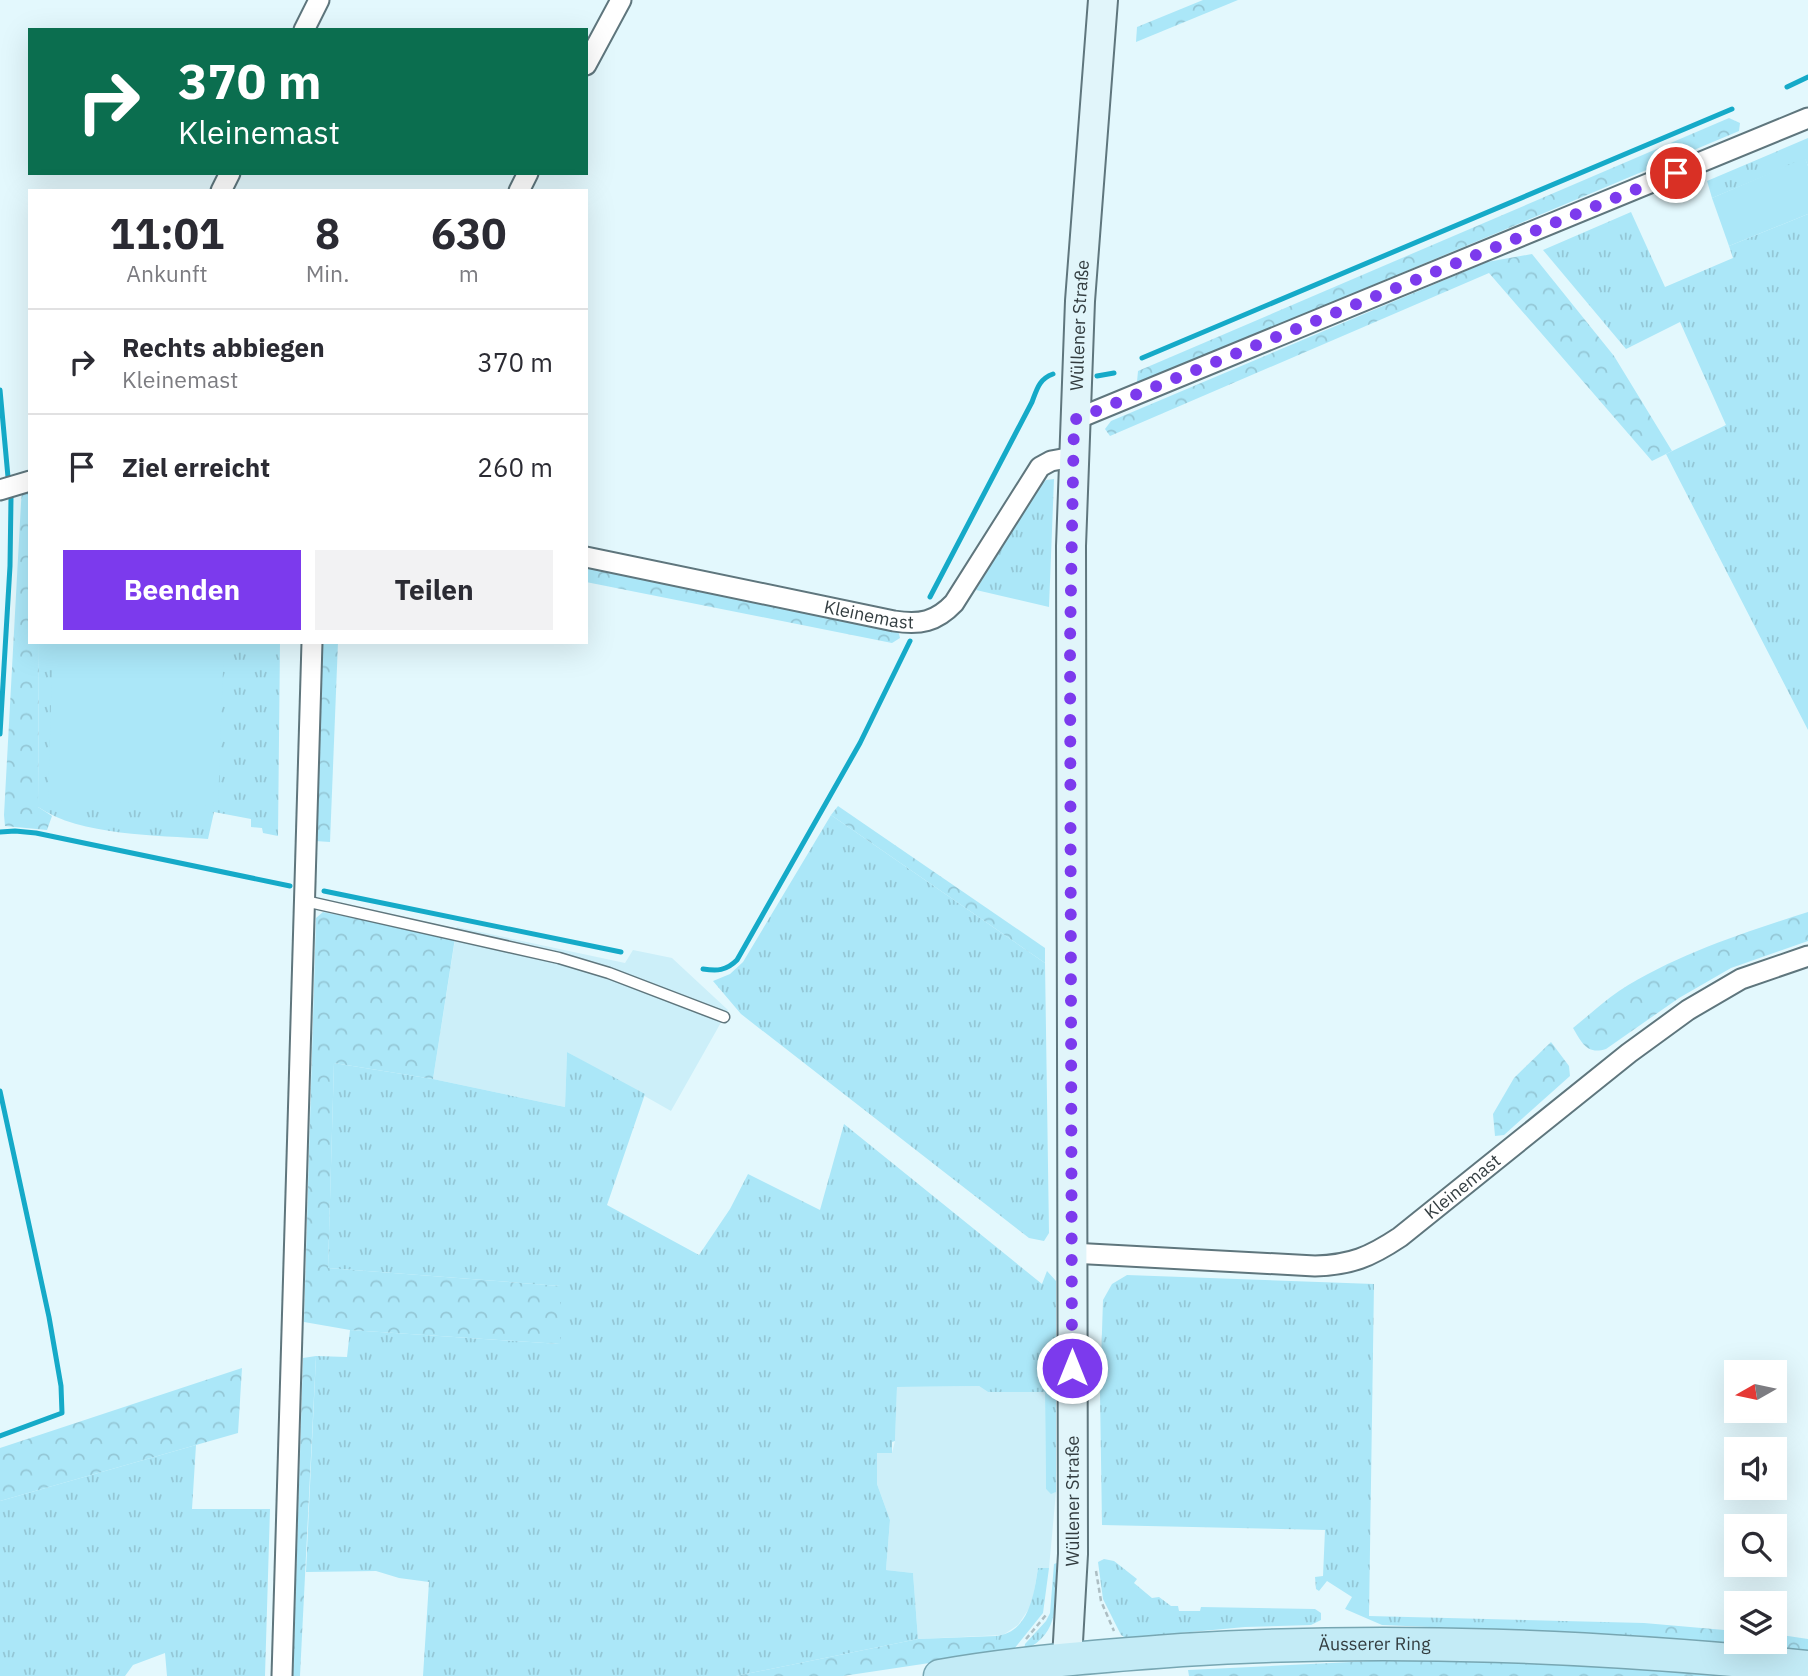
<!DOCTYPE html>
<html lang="de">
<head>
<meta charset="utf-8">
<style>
	:root { --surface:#fff; --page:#f2f2f3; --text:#2b2b33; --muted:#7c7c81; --line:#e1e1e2; --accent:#7c3aed }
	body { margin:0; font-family:"IBM Plex Sans",sans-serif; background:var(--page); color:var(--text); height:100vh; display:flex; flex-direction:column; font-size:26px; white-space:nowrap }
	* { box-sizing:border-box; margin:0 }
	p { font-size:23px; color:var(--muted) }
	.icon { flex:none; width:38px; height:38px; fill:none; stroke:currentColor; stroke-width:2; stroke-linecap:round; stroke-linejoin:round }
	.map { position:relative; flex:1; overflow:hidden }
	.sheet { position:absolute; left:28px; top:189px; width:560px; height:455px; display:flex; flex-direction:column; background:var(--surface); border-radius:0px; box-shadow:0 7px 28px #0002 }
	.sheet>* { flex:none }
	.hud { position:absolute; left:28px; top:28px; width:560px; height:147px; border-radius:0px; box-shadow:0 7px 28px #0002; background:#0b6e4f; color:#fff; overflow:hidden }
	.needle { width:46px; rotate:261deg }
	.tools { position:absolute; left:1724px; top:1360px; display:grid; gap:14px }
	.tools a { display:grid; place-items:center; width:63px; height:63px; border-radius:0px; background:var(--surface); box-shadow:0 7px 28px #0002; font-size:35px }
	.pin { position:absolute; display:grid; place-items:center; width:60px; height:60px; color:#fff; margin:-30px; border:4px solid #fff; border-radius:50%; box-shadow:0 2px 7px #0007 }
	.me { position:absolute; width:77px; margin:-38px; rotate:0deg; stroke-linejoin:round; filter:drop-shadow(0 0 5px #0008) }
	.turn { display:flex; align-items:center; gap:24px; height:147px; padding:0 35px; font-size:32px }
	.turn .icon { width:91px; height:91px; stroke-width:2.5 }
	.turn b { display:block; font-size:49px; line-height:60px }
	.eta { display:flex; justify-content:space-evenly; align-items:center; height:119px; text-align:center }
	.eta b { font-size:42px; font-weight:800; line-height:49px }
	.button { display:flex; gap:14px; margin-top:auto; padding:14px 35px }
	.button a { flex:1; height:80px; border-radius:0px; background:var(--accent); color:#fff; font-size:28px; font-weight:800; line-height:80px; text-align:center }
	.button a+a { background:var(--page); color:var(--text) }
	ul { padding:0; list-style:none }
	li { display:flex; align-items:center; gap:21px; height:105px; padding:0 35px; border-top:2px solid var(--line) }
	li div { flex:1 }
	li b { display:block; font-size:26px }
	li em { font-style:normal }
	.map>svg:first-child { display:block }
	.built { fill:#cceff9 }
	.grass { fill:url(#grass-tufts) }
	.forest { fill:url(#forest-crowns) }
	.garden { fill:#abe7f8 }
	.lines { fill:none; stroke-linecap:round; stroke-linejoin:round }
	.stream { stroke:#15aac8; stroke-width:5 }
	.service-casing { stroke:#5f767d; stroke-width:13 }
	.minor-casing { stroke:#5f767d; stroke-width:23 }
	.secondary-casing { stroke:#5f767d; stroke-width:32 }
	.primary-casing { stroke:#77a6b2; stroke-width:35 }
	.path { stroke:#adbec3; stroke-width:2.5; stroke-dasharray:5 3.5; stroke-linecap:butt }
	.service { stroke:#fff; stroke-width:10 }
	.minor { stroke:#fff; stroke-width:19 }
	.secondary { stroke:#e1f5fa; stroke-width:28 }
	.primary { stroke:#c3ebf6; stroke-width:32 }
	.route { stroke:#7c3aed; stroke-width:12; stroke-dasharray:0 21.6 }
	.labels { text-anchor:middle; stroke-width:6; stroke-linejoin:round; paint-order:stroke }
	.street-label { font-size:18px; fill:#333d40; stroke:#fff }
</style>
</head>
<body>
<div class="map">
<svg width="1808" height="1676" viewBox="0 0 1808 1676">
	<defs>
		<pattern id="grass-tufts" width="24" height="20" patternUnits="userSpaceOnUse" patternTransform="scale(1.75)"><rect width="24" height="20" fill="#abe7f8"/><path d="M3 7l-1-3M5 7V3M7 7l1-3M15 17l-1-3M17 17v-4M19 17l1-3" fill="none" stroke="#94c7d6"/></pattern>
		<pattern id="forest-crowns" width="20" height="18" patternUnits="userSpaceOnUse" patternTransform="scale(1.75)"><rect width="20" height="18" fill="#abe7f8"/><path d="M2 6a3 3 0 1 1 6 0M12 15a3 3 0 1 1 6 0" fill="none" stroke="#94c7d6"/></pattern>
	</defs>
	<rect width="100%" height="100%" fill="#e3f8fd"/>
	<g class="built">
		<polygon points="457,927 625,963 633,950 672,958 728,1010 671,1111 567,1052 565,1107 433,1079"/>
		<polygon points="979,1386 988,1392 1045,1392 1046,1489 1051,1493 1056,1492 1049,1568 1038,1568 1032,1604 1018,1625 1003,1635 918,1639 913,1573 886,1570 890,1520 877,1484 877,1453 892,1453 895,1441 897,1387"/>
	</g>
	<g class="grass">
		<polygon points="1808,138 1808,166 1805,159 1712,198 1707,181"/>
		<polygon points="1631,212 1665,287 1733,258 1729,246 1808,214 1808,730 1666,454 1726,425 1680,322 1626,349 1543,250"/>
		<polygon points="1054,479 1049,607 976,590 1036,490 1046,480"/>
		<path d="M39,642H280L278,836L263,833L262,828L251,827V819L214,812L208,839C158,835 80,836 38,807Z"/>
		<polygon points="831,815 1045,963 1049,1233 1044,1241 1029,1238 741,1014 713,981 730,974 743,962"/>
		<polygon points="567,1052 645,1094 607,1205 699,1255 730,1209 748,1174 820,1210 844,1124 1042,1284 1047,1271 1056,1281 1056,1492 1051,1494 1046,1489 1045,1392 988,1392 979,1386 897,1387 895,1441 892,1442 892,1453 877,1453 877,1484 890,1520 886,1570 913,1573 918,1639 736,1676 423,1676 429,1582 399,1578 376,1571 306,1572 316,1356 347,1357 350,1330 560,1344 560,1286 328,1268 334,1063 433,1079 565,1107"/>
		<polygon points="1127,1275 1374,1284 1369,1616 1644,1623 1644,1636 1382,1625 1345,1609 1352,1597 1327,1581 1319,1591 1316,1589 1315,1577 1323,1576 1325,1530 1102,1525 1100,1393 1103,1300 1112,1284"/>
		<polygon points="196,1445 192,1509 270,1509 265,1676 167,1676 165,1653 133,1665 125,1676 0,1676 0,1501"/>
		<polygon points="1104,1559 1114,1561 1137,1579 1134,1583 1152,1598 1159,1597 1171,1606 1178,1606 1179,1611 1200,1611 1201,1607 1315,1609 1321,1613 1321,1620 1311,1625 1245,1627 1126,1638 1121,1635 1103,1599 1098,1562"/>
		<path d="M1057,1563C1055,1599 1062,1634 1024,1650L1025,1644L1046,1621L1050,1613L1054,1564Z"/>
		<path d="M1038,1568H1049L1043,1613L1014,1649L996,1653V1636C1029,1633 1034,1594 1038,1568Z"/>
	</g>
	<g class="forest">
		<polygon points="1203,0 1238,0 1136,42 1137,27"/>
		<polygon points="1729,118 1740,123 1739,131 1145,381 1137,382 1138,371"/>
		<polygon points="1532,254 1614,356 1672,451 1652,461 1489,273 1110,436 1105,429 1111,421 1487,262"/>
		<polygon points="30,489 30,642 39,642 38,807 52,816 47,830 5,826 4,815 21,503 22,491"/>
		<polygon points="586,564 898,630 900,638 892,643 586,582"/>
		<polygon points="320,642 338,642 330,842 315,841"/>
		<polygon points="838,806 1045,948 1045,963 831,815"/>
		<polygon points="323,912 455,938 433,1079 334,1063 328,1268 560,1286 560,1344 350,1330 304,1322 316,918"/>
		<path d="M1808,912V941L1731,968L1679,998L1606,1049C1587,1055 1582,1043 1573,1028C1588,1016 1603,1002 1619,991C1677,954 1743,933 1808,912Z"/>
		<polygon points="1551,1042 1569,1066 1570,1076 1504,1135 1495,1136 1493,1114 1514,1078"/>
		<polygon points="316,1356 300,1676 293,1676 303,1358"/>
		<polygon points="242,1368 238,1433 0,1501 0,1448"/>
		<polygon points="1644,1623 1736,1631 1736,1642 1774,1642 1775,1634 1808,1639 1808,1652 1744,1644 1644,1636"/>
		<polygon points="996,1636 996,1653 843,1676 736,1676 918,1639"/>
		<polygon points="1412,1659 1515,1659 1763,1676 1189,1676 1188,1670"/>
	</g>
	<g class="garden">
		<polygon points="1805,158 1808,166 1808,214 1729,246 1712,198"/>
		<polygon points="53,642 224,642 218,806 48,800"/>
	</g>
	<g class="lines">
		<g class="stream">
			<polyline points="1787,87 1808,77"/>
			<polyline points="1142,358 1732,109"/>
			<polyline points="1097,376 1114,373"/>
			<polyline points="0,390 8,477"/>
			<path d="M930,597L1032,402C1037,389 1039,379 1053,374"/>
			<polyline points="0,734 10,566 11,498"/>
			<polyline points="0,832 15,831 36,833 290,886"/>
			<polyline points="324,891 621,952"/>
			<path d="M703,969C717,971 726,971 737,960L860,743L910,641"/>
			<polyline points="0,1091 49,1317 61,1386 62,1413 0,1436"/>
		</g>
		<g class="service-casing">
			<polyline id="service" points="305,901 559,958 609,973 724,1017"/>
		</g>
		<g class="minor-casing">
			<g id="minor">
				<polyline points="304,30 319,0"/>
				<polyline points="586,65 621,0"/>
				<polyline points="221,191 230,173"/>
				<polyline points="519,191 528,173"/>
				<polyline points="1074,420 1808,118"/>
				<polyline points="0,490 30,481"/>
				<path id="s1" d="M586,557L894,621C920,625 936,622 954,603L1040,467L1051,461L1073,457"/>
				<path id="s2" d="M1071,1253L1315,1266C1351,1265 1370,1257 1400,1237L1629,1053L1688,1010L1741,979L1808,956"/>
				<polyline points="282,1676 312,642"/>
			</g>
		</g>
		<g class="secondary-casing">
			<g id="secondary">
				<path id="s3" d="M1067,1659L1073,1554L1071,546L1080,301L1103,0"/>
			</g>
		</g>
		<g class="primary-casing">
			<g id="primary">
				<path id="s4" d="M940,1676C1020,1662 1101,1656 1182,1650C1394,1637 1597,1646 1808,1667"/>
			</g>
		</g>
		<g class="path">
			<polyline points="1096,1571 1101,1601 1114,1631"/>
			<polyline points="1026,1639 1046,1615"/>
		</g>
		<use href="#service" class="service"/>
		<use href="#minor" class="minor"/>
		<use href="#secondary" class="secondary"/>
		<use href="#primary" class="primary"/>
	</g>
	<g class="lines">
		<polyline class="route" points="1072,1368 1070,642 1074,420 1676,173"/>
	</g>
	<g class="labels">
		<g class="street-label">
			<text dy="6" stroke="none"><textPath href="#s3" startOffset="1334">Wüllener Straße</textPath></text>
			<text dy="6" stroke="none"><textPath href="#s1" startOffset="289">Kleinemast</textPath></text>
			<text dy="6" stroke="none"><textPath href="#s2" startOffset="416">Kleinemast</textPath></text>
			<text dy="6" stroke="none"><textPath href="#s3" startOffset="158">Wüllener Straße</textPath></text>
			<text dy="6" stroke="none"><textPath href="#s4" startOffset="436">Äusserer Ring</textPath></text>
		</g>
	</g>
</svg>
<div class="tools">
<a><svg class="needle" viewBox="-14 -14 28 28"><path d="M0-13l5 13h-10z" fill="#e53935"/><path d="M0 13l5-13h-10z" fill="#7c7c81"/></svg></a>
<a><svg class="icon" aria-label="sound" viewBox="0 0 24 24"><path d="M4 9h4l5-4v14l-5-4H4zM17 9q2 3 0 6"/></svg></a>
<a><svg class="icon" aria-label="search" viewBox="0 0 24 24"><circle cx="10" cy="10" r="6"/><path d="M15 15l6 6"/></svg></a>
<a><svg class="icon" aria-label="layers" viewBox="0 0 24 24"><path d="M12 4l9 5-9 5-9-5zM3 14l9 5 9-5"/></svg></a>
</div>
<div class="pin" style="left:1676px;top:173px;background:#d93025"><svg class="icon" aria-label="arrive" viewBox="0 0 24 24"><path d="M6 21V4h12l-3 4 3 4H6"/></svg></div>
<svg class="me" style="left:1072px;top:1368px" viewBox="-20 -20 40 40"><circle r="17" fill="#7c3aed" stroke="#fff" stroke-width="3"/><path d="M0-11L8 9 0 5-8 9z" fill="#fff"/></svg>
<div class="hud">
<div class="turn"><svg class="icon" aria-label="right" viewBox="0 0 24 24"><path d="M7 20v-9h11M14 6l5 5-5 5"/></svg><div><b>370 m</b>Kleinemast</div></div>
</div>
<section class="sheet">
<div class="eta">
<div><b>11:01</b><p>Ankunft</p></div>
<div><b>8</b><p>Min.</p></div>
<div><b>630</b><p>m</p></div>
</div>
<ul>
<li><svg class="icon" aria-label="right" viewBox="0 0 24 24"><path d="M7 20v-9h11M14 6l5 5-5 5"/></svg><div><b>Rechts abbiegen</b><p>Kleinemast</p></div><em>370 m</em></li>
<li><svg class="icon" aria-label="arrive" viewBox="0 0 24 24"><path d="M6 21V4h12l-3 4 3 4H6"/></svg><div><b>Ziel erreicht</b></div><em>260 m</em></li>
</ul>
<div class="button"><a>Beenden</a><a>Teilen</a></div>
</section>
</div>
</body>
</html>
